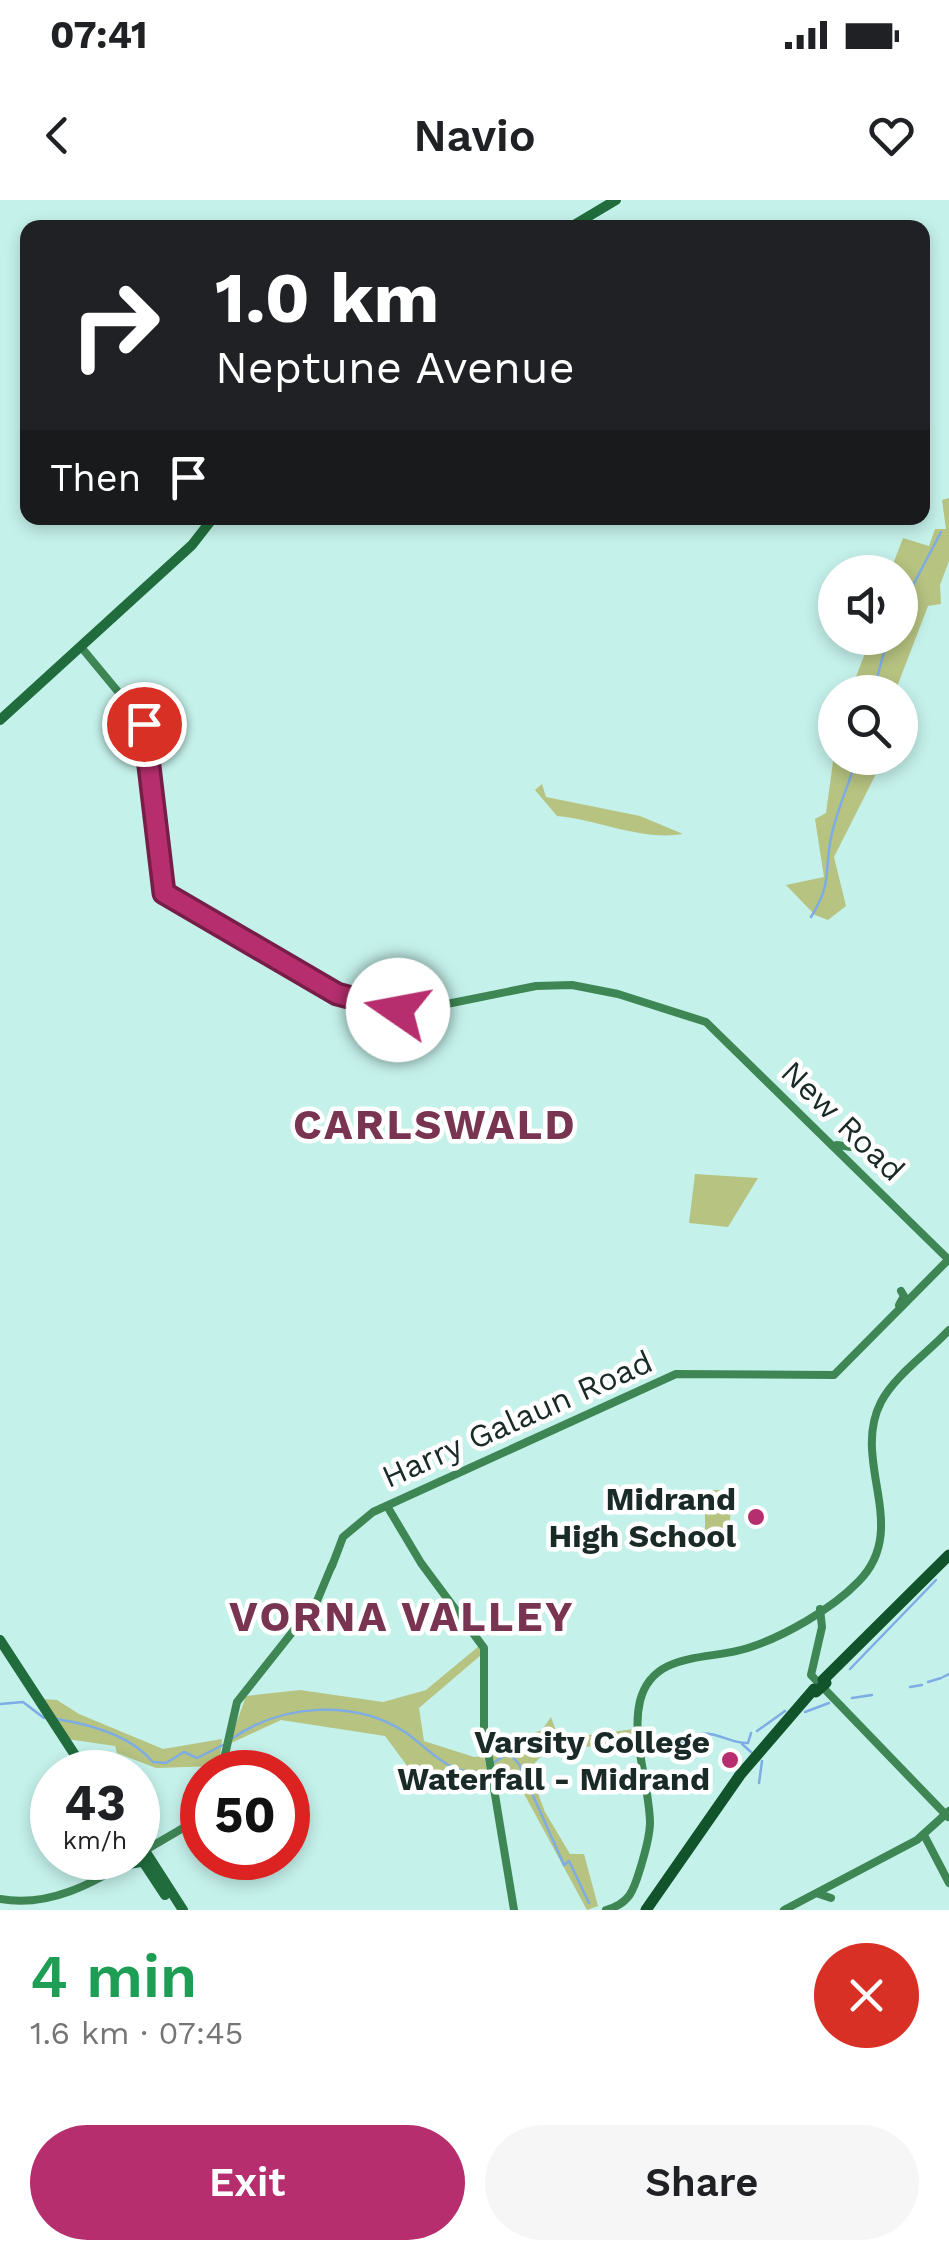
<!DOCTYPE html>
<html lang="en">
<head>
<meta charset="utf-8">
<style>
	:root { --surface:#fff; --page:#f6f6f6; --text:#202124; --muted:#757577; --accent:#b62e6e }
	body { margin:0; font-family:"Work Sans",sans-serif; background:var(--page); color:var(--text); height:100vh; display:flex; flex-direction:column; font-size:38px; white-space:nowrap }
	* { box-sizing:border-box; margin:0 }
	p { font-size:32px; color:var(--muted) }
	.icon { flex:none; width:55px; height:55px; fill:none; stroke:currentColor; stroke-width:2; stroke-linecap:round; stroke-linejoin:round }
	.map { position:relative; height:1710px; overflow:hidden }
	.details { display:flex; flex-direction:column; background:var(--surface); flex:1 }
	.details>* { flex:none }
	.hud { position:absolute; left:20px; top:20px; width:910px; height:305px; border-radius:20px; box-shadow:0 5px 15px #0003; background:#202124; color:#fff; overflow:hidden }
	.controls { position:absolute; left:818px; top:355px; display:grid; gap:20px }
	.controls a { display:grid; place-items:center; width:100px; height:100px; border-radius:50%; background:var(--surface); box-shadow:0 5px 15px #0003; font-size:50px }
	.speed { position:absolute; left:30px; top:1550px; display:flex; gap:20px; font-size:50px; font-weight:700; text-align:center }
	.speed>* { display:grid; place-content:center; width:130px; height:130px; border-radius:50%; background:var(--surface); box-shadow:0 5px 15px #0003; line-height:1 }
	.speed small { font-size:25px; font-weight:400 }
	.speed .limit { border:15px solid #d22; background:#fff; color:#111 }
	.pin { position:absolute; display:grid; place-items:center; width:85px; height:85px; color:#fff; margin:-42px; border:5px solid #fff; border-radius:50%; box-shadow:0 2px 10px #0007 }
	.me { position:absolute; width:110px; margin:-55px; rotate:282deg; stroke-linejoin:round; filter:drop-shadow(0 0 8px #0008) }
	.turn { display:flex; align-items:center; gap:35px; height:210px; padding:0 30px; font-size:45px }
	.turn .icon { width:130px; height:130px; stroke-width:2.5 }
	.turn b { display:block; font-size:70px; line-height:85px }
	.then { display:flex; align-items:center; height:95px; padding:0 30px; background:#0003; gap:20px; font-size:38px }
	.round { display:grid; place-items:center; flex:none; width:105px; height:105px; border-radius:52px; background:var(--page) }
	.head { display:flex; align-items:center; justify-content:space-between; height:170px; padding:0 30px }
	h1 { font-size:60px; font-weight:600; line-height:75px; color:#1e9e55 }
	.button { display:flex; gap:20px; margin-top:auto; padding:20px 30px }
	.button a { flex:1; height:115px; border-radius:60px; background:var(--accent); color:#fff; font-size:40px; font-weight:600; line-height:115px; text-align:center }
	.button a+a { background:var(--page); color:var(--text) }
	.status { display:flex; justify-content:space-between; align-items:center; height:70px; padding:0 50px; background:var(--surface); direction:ltr }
	.status svg { height:28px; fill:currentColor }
	header { display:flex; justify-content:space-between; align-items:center; height:130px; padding:0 30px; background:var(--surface); font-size:45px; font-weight:600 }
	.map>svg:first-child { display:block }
	.green { fill:#b6c381 }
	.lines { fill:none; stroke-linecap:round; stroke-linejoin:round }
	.stream { stroke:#7eace4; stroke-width:2.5 }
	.secondary { stroke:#3e8755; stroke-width:8 }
	.primary { stroke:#206c3c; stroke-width:10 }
	.motorway { stroke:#11532b; stroke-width:11 }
	.motorway-bridge { stroke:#11532b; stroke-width:11 }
	.route-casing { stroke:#761e48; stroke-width:25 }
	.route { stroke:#b62e6e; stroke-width:18 }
	.poi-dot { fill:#b62e6e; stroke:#fff; stroke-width:4 }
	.labels { text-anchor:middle; stroke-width:9; stroke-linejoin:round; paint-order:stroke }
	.street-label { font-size:32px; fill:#192a27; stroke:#fff }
	.poi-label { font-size:32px; font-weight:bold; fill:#192a27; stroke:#fff; text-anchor:end }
	.district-label { font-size:42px; font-weight:bold; letter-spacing:2.5px; fill:#783450; stroke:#fff }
</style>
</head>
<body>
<div class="status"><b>07:41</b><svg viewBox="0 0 49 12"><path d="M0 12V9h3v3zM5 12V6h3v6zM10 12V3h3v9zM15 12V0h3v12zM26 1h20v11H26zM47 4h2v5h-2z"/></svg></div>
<header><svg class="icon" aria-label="back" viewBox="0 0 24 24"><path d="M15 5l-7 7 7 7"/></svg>Navio<svg class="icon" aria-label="heart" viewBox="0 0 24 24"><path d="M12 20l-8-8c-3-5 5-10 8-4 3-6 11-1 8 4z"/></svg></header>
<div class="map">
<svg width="949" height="1710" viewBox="0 0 949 1710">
	<rect width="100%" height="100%" fill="#c5f1eb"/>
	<g class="green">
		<polygon points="949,298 949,361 940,385 941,404 928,406 895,492 850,492 871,438 900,438 900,372 890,372 903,338 929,346 935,329 946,329 942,300"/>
		<polygon points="835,547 835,558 884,558 834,657 846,706 828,720 815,715 786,685 824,677 815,619 826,613"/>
		<path d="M542,584L546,597L640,616L683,634C641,641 600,620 557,616L535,590Z"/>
		<polygon points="695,974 758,978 728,1027 689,1023"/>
		<polygon points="712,1290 723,1290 732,1298 728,1341 713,1340 705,1332 705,1297"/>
		<polygon points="479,1446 481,1455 419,1508 424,1541 474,1557 484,1556 488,1576 408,1567 385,1536 281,1520 229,1544 246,1496 300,1490 383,1502 426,1490"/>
		<polygon points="42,1499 57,1500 79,1514 163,1549 222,1539 219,1566 156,1568 117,1553 115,1546 67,1539"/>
		<polygon points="551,1517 556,1531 582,1536 634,1529 637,1542 629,1549 613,1545 566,1548 560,1547 558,1539 529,1569 545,1612 570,1654 584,1654 598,1706 587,1710 522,1590 519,1572 493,1577 490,1548 542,1530"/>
	</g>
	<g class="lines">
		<g class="stream">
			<polyline points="900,410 941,332"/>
			<polyline points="873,492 888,438"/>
			<path d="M811,717C834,680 823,671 832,633C838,608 849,583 857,558"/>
			<polyline points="850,1469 936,1380"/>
			<polyline points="943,1477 949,1474"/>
			<polyline points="928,1482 941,1478"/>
			<polyline points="910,1487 922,1485"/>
			<polyline points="852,1498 872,1495"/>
			<polyline points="0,1504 23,1502 44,1518"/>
			<polyline points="805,1512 829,1503"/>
			<path d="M56,1519C89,1524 130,1535 153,1562L166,1563L184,1552L197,1558L223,1545"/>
			<polyline points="757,1531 785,1511"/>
			<path d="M698,1534C717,1531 731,1544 748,1543L751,1533"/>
			<path d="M233,1538C282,1504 354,1499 405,1532C432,1551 449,1577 487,1572"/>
			<polyline points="646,1542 682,1542 693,1536"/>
			<polyline points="742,1544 751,1552"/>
			<polyline points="510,1552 522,1544"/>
			<polyline points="493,1563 509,1553 519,1564 564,1665 569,1661 589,1703"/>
			<polyline points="759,1583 762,1561"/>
		</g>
		<g class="secondary">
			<polyline points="81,447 144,523 165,693 347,799 388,809 439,808"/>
			<polyline points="442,805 536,786 572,785 618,794 706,822 949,1060"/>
			<polyline points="837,945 851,947"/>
			<polyline points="899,1105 904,1096 901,1091"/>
			<polyline points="387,1306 421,1363 484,1448 484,1528 514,1710"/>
			<polyline points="332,1366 343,1337 373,1312 676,1174 834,1175 949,1059"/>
			<polyline points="820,1409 822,1427 811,1475 948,1617"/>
			<polyline points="221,1572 237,1502 317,1401 332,1365"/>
			<polyline points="924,1635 949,1683"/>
			<polyline points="142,1652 202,1617"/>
			<polyline points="819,1694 831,1698"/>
			<path d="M0,1699C48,1708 95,1683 133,1658"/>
			<path d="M606,1710C631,1703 634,1689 641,1666C645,1652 650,1637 650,1622C649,1583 631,1539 640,1501C653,1450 709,1461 748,1448C783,1437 832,1409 858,1382C912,1328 850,1262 881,1202C895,1175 929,1152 949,1130"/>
			<polyline points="784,1710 917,1640 949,1611"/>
		</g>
		<g class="primary">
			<polyline points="569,28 616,0"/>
			<polyline points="0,520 192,345 213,318"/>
			<polyline points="0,1440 86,1572"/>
			<polyline points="138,1640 183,1710"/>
			<polyline points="138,1654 165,1695"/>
			<polyline points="122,1665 141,1662"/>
		</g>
		<g class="motorway">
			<polyline points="823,1480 949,1355"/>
			<polyline points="646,1710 740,1575 814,1489"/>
		</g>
		<polyline class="motorway-bridge" points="816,1492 826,1483"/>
	</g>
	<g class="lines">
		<g class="route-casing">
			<polyline id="route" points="144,524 164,693 337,794 398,810"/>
		</g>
		<use href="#route" class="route"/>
	</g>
	<g class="poi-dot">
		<circle cx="756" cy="1317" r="10"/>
		<circle cx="730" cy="1560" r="10"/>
	</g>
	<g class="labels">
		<g class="street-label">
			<text transform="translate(843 921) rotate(44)" y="11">New Road</text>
			<text transform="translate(517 1219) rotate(-24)" y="11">Harry Galaun Road</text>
		</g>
		<g class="poi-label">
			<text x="736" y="1310">Midrand<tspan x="736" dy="37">High School</tspan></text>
			<text x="710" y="1553">Varsity College<tspan x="710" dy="37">Waterfall - Midrand</tspan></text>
		</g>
		<g class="district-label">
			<text x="435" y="939">CARLSWALD</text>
			<text x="402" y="1431">VORNA VALLEY</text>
		</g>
	</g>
</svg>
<div class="controls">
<a><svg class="icon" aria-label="sound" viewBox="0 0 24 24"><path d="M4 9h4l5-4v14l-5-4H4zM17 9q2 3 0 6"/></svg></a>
<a><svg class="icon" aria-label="search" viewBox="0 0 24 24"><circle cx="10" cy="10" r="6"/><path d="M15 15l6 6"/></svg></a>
</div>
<div class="speed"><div>43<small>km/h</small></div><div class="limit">50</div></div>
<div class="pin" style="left:144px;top:524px;background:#d93025"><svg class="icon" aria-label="arrive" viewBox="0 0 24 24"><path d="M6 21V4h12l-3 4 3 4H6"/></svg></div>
<svg class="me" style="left:398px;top:810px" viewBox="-20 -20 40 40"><circle r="19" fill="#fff"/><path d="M0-13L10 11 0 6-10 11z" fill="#b62e6e"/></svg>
<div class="hud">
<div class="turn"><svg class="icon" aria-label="right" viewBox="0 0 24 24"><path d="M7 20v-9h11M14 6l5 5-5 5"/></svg><div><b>1.0 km</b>Neptune Avenue</div></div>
<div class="then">Then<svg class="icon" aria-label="arrive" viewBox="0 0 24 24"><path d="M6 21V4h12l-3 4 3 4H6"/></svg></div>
</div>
</div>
<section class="details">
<div class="head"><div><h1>4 min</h1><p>1.6 km · 07:45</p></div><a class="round" style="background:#d93025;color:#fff"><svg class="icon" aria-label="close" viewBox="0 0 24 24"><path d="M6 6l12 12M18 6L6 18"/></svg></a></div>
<div class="button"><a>Exit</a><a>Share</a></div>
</section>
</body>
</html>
